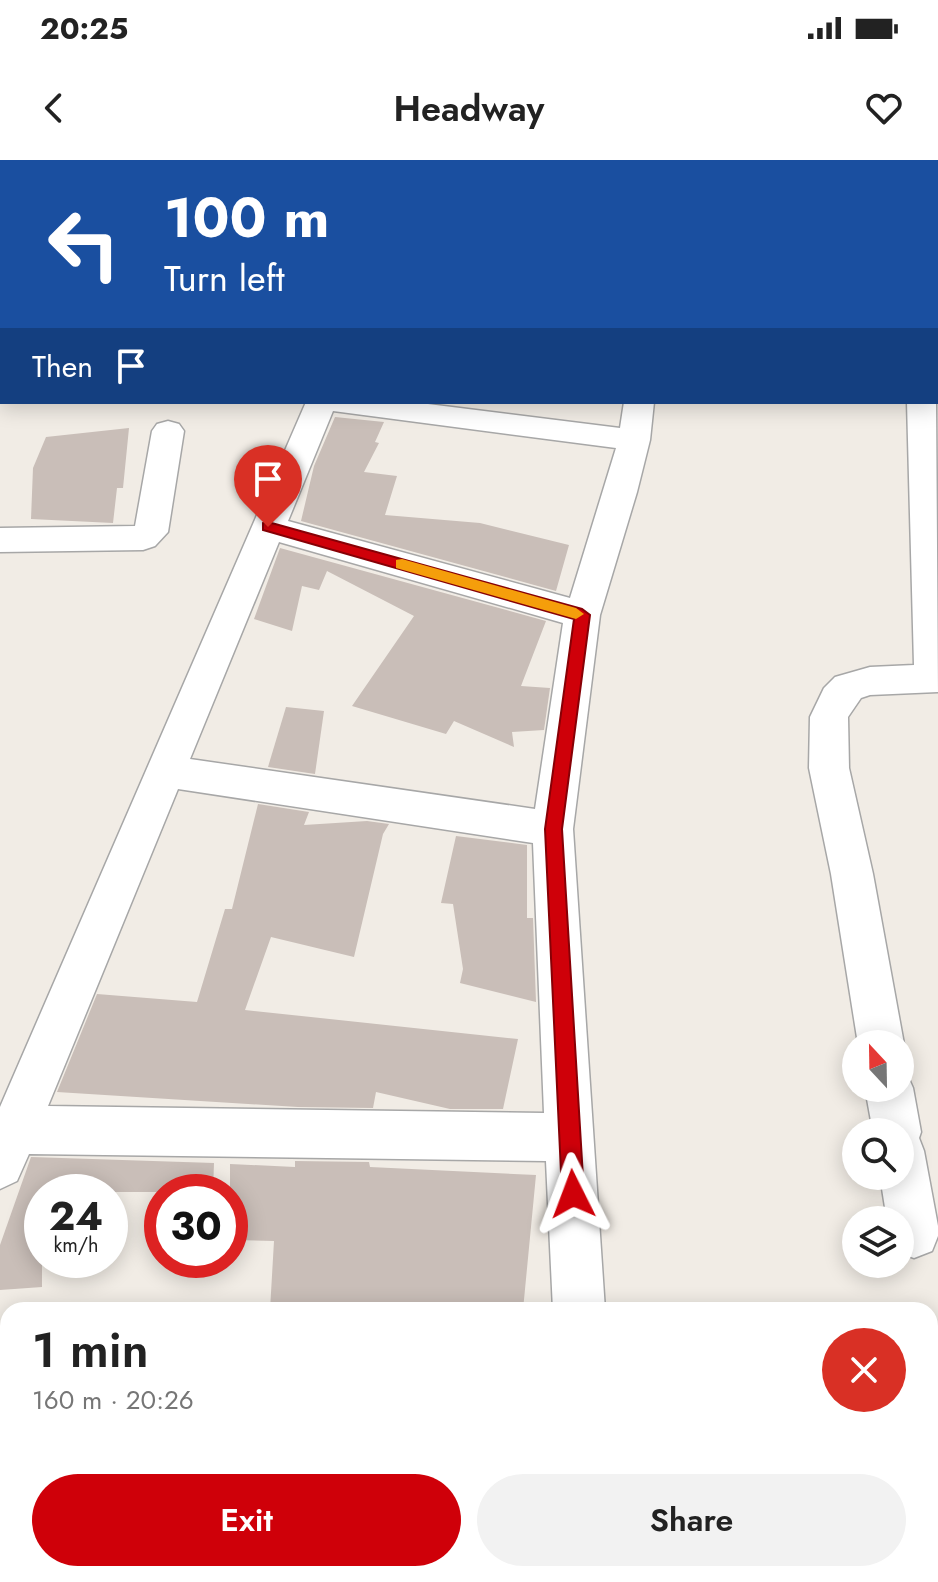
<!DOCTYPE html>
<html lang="en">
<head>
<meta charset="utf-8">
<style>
	:root { --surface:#fff; --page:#f2f2f2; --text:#222; --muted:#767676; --accent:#cf0009 }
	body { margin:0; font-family:Jost,sans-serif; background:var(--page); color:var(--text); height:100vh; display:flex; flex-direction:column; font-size:30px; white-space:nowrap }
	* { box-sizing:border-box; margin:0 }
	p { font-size:26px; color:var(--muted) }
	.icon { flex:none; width:44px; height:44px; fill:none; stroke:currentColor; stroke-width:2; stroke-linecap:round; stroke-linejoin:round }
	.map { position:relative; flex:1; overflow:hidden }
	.details { position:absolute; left:0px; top:1142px; width:938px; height:280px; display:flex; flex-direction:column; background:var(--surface); border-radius:24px 24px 0 0; box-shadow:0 4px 20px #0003 }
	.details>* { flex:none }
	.guide { position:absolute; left:0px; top:0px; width:938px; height:244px; box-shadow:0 4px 20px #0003; background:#1a4fa0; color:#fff; overflow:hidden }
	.needle { width:52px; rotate:338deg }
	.controls { position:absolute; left:842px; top:870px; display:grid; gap:16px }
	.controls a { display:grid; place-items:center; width:72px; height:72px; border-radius:50%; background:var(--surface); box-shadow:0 4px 20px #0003; font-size:40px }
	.speed { position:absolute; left:24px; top:1014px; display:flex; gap:16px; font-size:40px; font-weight:700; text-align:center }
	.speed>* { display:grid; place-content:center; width:104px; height:104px; border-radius:50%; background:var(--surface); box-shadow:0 4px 20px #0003; line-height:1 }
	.speed small { font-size:20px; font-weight:400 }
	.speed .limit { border:12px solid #d22; background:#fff; color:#111 }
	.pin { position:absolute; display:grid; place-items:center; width:68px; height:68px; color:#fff; margin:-82px -34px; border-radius:50% 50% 50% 0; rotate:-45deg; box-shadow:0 0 8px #0007 }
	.pin .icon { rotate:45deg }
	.me { position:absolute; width:88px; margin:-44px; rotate:357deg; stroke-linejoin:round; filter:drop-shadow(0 0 6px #0008) }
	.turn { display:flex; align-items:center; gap:28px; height:168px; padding:0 32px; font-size:36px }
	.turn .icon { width:104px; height:104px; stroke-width:2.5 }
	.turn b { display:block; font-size:56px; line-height:68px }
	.then { display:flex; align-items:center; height:76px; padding:0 32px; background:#0003; gap:16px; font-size:30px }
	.round { display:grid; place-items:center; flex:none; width:84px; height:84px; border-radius:42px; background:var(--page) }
	.headline { display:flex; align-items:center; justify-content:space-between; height:136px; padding:0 32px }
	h1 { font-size:48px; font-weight:600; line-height:60px }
	.button { display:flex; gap:16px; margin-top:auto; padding:16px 32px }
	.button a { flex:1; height:92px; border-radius:48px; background:var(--accent); color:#fff; font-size:32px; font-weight:600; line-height:92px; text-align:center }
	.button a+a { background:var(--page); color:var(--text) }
	.status { display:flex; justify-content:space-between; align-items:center; height:56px; padding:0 40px; background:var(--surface); direction:ltr }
	.status svg { height:22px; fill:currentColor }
	header { display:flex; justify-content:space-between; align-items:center; height:104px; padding:0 32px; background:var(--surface); font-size:36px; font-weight:600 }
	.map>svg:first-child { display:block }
	.building { fill:#c9beb8 }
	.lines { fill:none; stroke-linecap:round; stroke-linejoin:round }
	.minor-casing { stroke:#a7a7a7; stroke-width:3 }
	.minor { fill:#fff; fill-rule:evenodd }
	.route { fill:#cf0009; stroke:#870006; stroke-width:2 }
	.slow { fill:#f59e0b }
</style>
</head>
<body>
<div class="status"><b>20:25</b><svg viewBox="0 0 49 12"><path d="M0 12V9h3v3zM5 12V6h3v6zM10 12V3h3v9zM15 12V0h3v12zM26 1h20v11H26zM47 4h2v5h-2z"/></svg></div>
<header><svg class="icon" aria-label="back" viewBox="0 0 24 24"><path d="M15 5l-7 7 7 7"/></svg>Headway<svg class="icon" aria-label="heart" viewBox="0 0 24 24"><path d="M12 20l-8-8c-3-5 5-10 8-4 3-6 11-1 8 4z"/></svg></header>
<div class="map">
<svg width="938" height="1422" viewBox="0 0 938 1422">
	<rect width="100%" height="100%" fill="#f1ece5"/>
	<g class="building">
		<polygon points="335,257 384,262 375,282 379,283 364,312 397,316 385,355 480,363 569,385 556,431 301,361 314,306"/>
		<polygon points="129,268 123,328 117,328 113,363 31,359 33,308 46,277"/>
		<polygon points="280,388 546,461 521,526 550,528 544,570 512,572 514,587 454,561 446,574 352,546 414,456 327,411 319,430 302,426 292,471 254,459"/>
		<polygon points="286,547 324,551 315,614 268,607"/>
		<polygon points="258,644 309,652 304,665 367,661 389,664 383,674 354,797 271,777 245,850 518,879 503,949 450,949 376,932 373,948 298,947 57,932 97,834 197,842 225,749 232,749"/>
		<polygon points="456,676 527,685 527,758 533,758 536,842 460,823 463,809 453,744 441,743"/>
		<polygon points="31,997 214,1003 213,1032 42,1032 42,1127 0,1130 0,1085"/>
		<polygon points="295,1001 369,1002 370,1007 536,1015 523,1150 270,1150 274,1081 230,1080 230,1004 295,1007"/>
	</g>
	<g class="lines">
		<g class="minor-casing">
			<g id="minor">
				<polygon points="72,0 96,0 97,2 71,2"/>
				<polygon points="293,0 317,0 319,2 293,2"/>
				<rect x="936" y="71" width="2" height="16"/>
				<polygon points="0,89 2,89 0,110"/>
				<polygon points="2,217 2,241 0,242 0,218"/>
				<polygon points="936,240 938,532 870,535 861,538 848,557 849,608 873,714 904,884 900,893 900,884 858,884 831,714 809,608 810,557 824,528 835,517 870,507 914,505 907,242"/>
				<path d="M306,242H412L620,268L624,242H654L650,280L637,332L600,455L573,669L605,1150H553L546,1001L29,994L17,1021L0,1029V947ZM333,251L616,288L570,438L288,361ZM279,382L563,463L535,649L190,599ZM178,629L533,683L544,953L48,946Z"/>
				<polygon points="168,261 179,264 184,271 168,372 155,386 143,390 0,392 0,368 135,366 152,271 157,264"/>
				<polygon points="900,909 906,912 913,928 921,972 919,978 924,991 938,1066 938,1076 932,1091 914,1098 900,1093 900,1060 887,1060 880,1016 900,1016 900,972 873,972 865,928 900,928"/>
				<polygon points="930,1334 938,1338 938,1399 930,1396"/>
				<polygon points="584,1414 642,1414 644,1422 584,1422"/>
			</g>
		</g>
		<use href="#minor" class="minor"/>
	</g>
	<polygon class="route" points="268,362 582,449 590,455 562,669 584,1034 581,1042 573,1045 565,1042 562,1034 545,669 574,459 263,370 263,363"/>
	<polygon class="slow" points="402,399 576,448 584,454 576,459 396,408 396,400"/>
</svg>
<div class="controls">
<a><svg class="needle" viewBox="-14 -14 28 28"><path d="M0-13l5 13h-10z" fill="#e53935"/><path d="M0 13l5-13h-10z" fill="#767676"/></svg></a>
<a><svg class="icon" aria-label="search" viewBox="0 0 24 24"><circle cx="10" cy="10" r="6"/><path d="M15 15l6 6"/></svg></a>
<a><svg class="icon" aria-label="layers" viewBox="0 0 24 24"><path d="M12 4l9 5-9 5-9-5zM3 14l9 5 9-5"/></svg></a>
</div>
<div class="speed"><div>24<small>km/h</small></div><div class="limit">30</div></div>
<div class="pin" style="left:268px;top:367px;background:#d93025"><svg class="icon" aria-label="arrive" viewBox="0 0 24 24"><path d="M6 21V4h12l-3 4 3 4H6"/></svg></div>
<svg class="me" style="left:573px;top:1034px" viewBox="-20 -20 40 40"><path d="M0-17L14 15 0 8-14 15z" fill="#cf0009" stroke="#fff" stroke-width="4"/></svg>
<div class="guide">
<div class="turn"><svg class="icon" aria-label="left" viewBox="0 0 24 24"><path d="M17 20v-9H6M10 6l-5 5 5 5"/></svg><div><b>100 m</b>Turn left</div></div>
<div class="then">Then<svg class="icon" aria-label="arrive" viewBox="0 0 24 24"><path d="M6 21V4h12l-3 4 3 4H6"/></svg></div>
</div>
<section class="details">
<div class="headline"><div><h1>1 min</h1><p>160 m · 20:26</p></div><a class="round" style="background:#d93025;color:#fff"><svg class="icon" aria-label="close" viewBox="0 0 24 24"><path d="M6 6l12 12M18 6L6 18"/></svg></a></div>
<div class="button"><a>Exit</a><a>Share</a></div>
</section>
</div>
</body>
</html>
